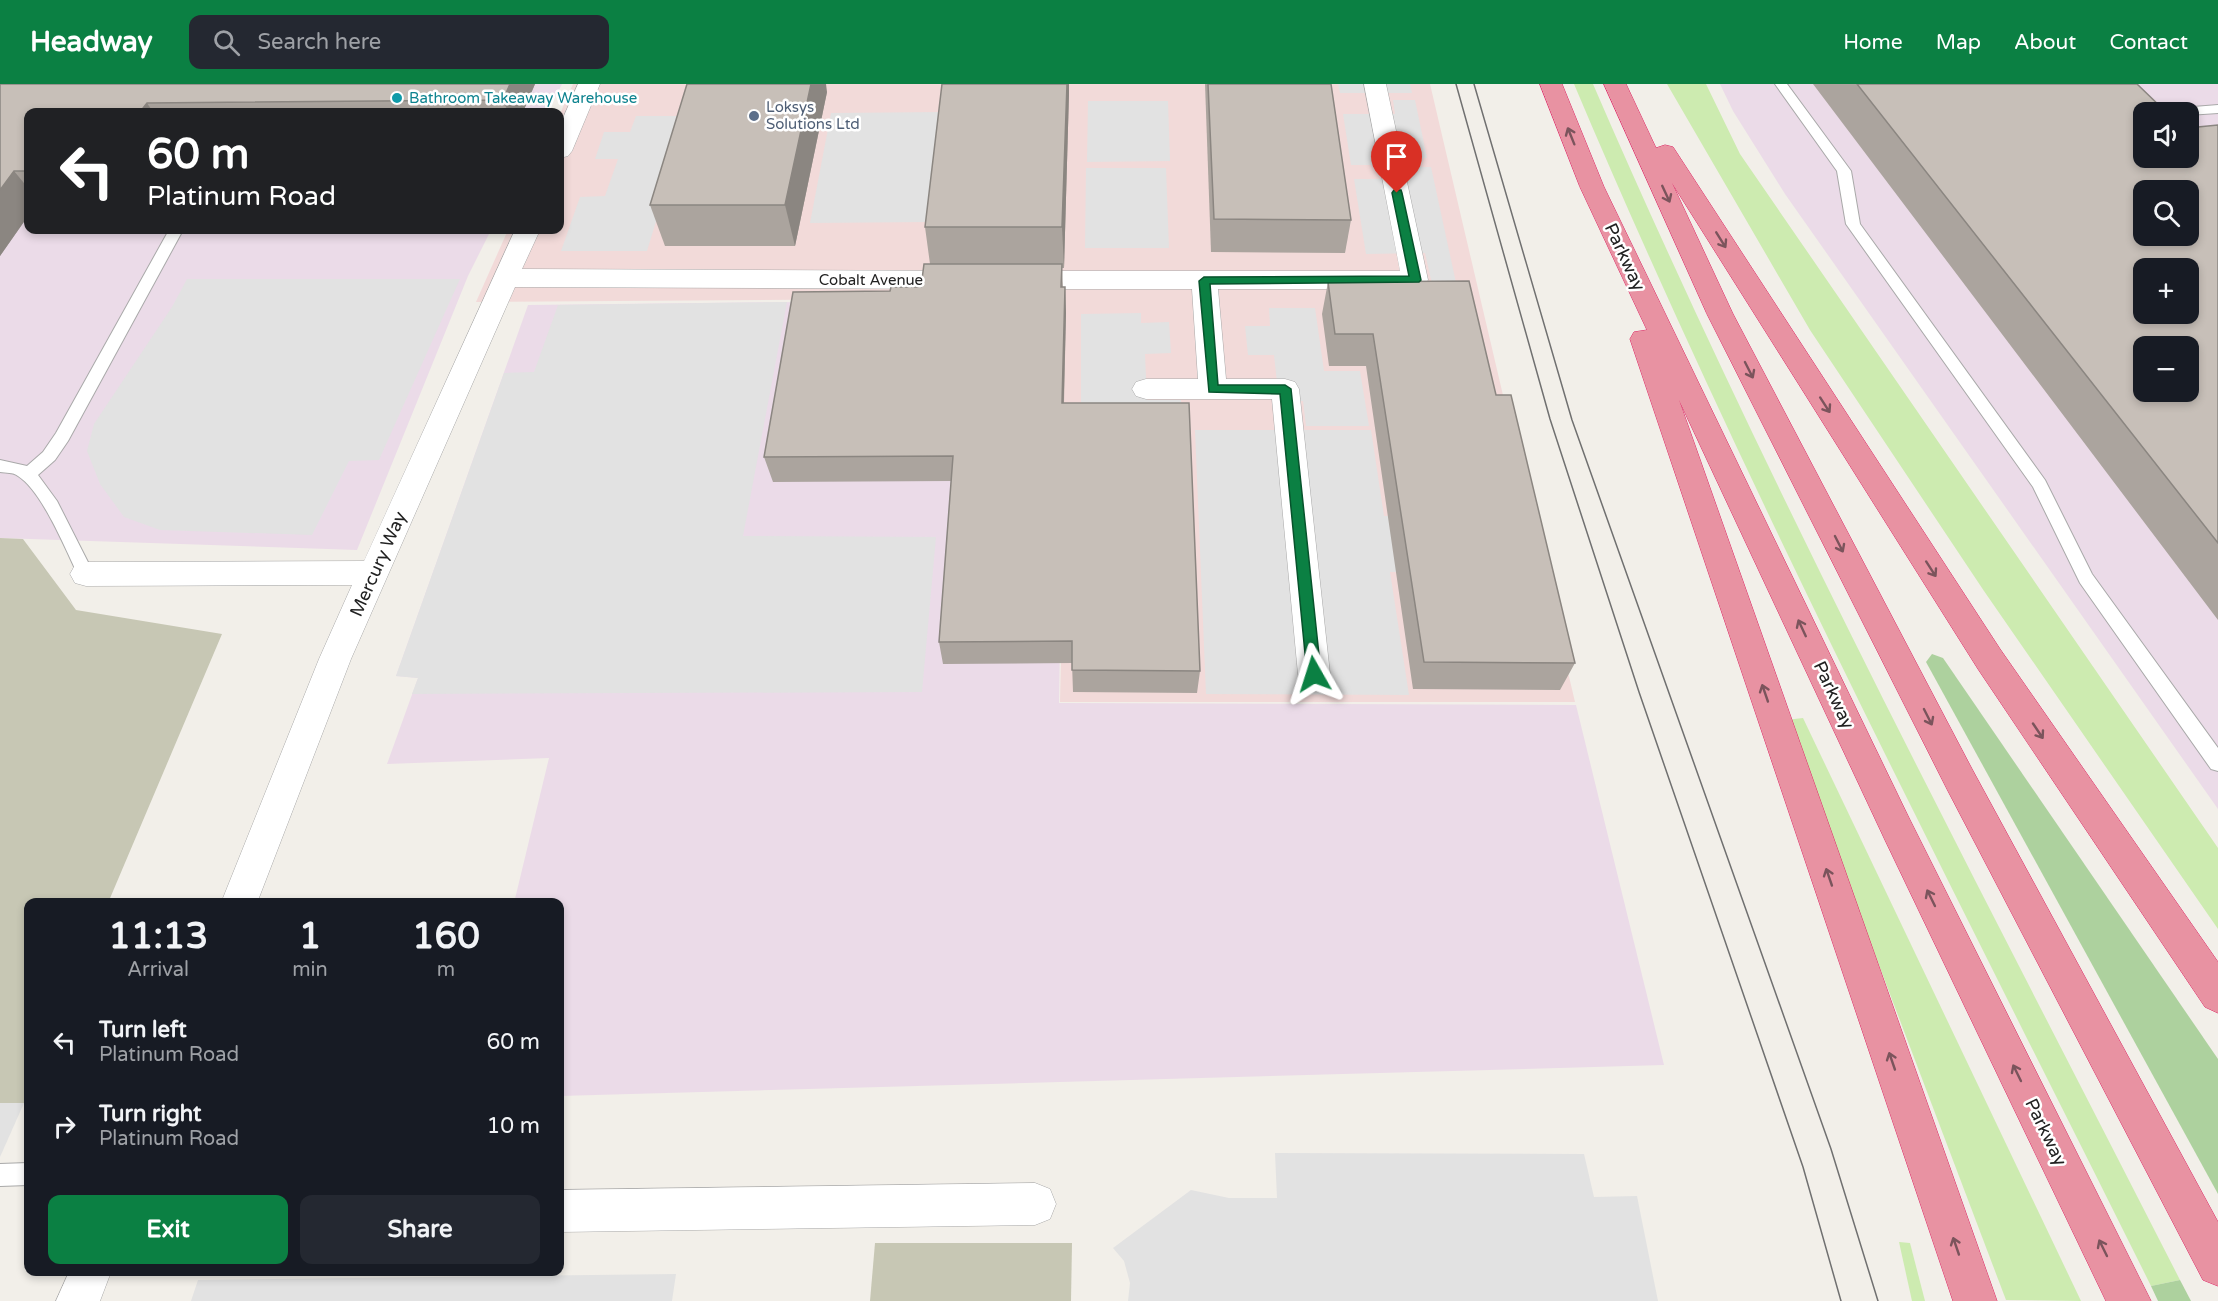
<!DOCTYPE html>
<html lang="en">
<head>
<meta charset="utf-8">
<style>
	:root { --surface:#171b24; --page:#242831; --text:#f1f3f6; --muted:#9ea1a6; --accent:#0b8043 }
	body { margin:0; font-family:"Varela Round",sans-serif; background:var(--page); color:var(--text); height:100vh; display:flex; flex-direction:column; font-size:22px; white-space:nowrap }
	* { box-sizing:border-box; margin:0 }
	p { font-size:20px; color:var(--muted) }
	.icon { flex:none; width:33px; height:33px; fill:none; stroke:currentColor; stroke-width:2; stroke-linecap:round; stroke-linejoin:round }
	.map { position:relative; flex:1; overflow:hidden }
	.panel { position:absolute; left:24px; top:814px; width:540px; height:378px; display:flex; flex-direction:column; background:var(--surface); border-radius:12px; box-shadow:0 3px 9px #0003 }
	.panel>* { flex:none }
	.guide { position:absolute; left:24px; top:24px; width:540px; height:126px; border-radius:12px; box-shadow:0 3px 9px #0003; background:#202124; color:#fff; overflow:hidden }
	.controls { position:absolute; left:2133px; top:18px; display:grid; gap:12px }
	.controls a { display:grid; place-items:center; width:66px; height:66px; border-radius:12px; background:var(--surface); box-shadow:0 3px 9px #0003; font-size:30px }
	.pin { position:absolute; display:grid; place-items:center; width:51px; height:51px; color:#fff; margin:-62px -26px; border-radius:50% 50% 50% 0; rotate:-45deg; box-shadow:0 0 6px #0007 }
	.pin .icon { rotate:45deg }
	.me { position:absolute; width:66px; margin:-33px; rotate:354deg; stroke-linejoin:round; filter:drop-shadow(0 0 4px #0008) }
	.turn { display:flex; align-items:center; gap:21px; height:126px; padding:0 24px; font-size:27px }
	.turn .icon { width:78px; height:78px; stroke-width:2.5 }
	.turn b { display:block; font-size:42px; line-height:51px }
	.eta { display:flex; justify-content:space-evenly; align-items:center; height:102px; text-align:center }
	.eta b { font-size:36px; font-weight:700; line-height:42px }
	.button { display:flex; gap:12px; margin-top:auto; padding:12px 24px }
	.button a { flex:1; height:69px; border-radius:12px; background:var(--accent); color:#fff; font-size:24px; font-weight:700; line-height:69px; text-align:center }
	.button a+a { background:var(--page); color:var(--text) }
	ul { padding:0; list-style:none }
	li { display:flex; align-items:center; gap:18px; height:84px; padding:0 24px }
	li div { flex:1 }
	li b { display:block; font-size:22px }
	li em { font-style:normal }
	header { display:flex; align-items:center; gap:36px; box-sizing:border-box; height:84px; padding:0 30px; background:var(--accent); color:#fff }
	header strong { font-size:28px }
	nav { display:flex; gap:33px; margin-inline-start:auto; font-size:21px }
	.search { width:420px; height:54px; background:var(--page); display:flex; align-items:center; gap:15px; box-sizing:border-box; padding:0 21px; border-radius:12px; color:var(--muted); font-size:22px }
	.map>svg:first-child { display:block }
	.commercial { fill:#f2dad9 }
	.industrial { fill:#ebdbe8; fill-rule:evenodd }
	.construction { fill:#c7c7b4 }
	.grass { fill:#cdebb0 }
	.forest { fill:#add19e }
	.parking { fill:#e2e2e2 }
	.lines { fill:none; stroke-linecap:round; stroke-linejoin:round }
	.lane-casing { stroke:#a9a9a9; stroke-width:2 }
	.street-casing { stroke:#a9a9a9; stroke-width:1 }
	.highway-casing { stroke:#dc2a67; stroke-width:1 }
	.lane { fill:#fff; fill-rule:evenodd }
	.street { fill:#fff; fill-rule:evenodd }
	.highway { fill:#e892a2; fill-rule:evenodd }
	.tram { stroke:#707070; stroke-width:1.5 }
	.wall { fill:#aba49e }
	.shaded-wall { fill:#8b8681 }
	.building { fill:#c7bfb8; stroke:#8b8681; stroke-width:1.5; fill-rule:evenodd }
	.oneway { stroke:#7b545c }
	.route { fill:#0b8043; stroke:#07532c; stroke-width:1.5 }
	.culture-dot { fill:#0f9aa8; stroke:#fff; stroke-width:2 }
	.service-dot { fill:#5c6f8a; stroke:#fff; stroke-width:2 }
	.labels { text-anchor:middle; stroke-width:5; stroke-linejoin:round; paint-order:stroke }
	.far-culture-label { font-size:15px; fill:#0d838f; stroke:#fff; text-anchor:start }
	.far-service-label { font-size:15px; fill:#4e5e75; stroke:#fff; text-anchor:start }
	.far-street-label { font-size:15px; fill:#222; stroke:#fff }
	.street-label { font-size:18px; fill:#222; stroke:#fff }
</style>
</head>
<body>
<header>
<strong>Headway</strong>
<div class="search"><svg class="icon" aria-label="search" viewBox="0 0 24 24"><circle cx="10" cy="10" r="6"/><path d="M15 15l6 6"/></svg>Search here</div>
<nav><a>Home</a><a>Map</a><a>About</a><a>Contact</a></nav>
</header>
<div class="map">
<svg width="2218" height="1217" viewBox="0 0 2218 1217">
	<rect width="100%" height="100%" fill="#f2efe9"/>
	<polygon class="commercial" points="573,0 1430,0 1575,618 1060,618 1067,320 876,318 889,215 476,218 508,146 560,146 560,30"/>
	<g class="industrial">
		<polygon points="0,0 562,0 548,28 28,28 28,146 491,146 468,192 357,466 0,454"/>
		<path d="M1720,0H2218V725L1785,110L1733,27ZM2144,28H2188V74H2144ZM2144,106H2188V152H2144ZM2144,184H2188V230H2144ZM2144,262H2188V308H2144Z"/>
		<polygon points="887,217 1064,322 1059,619 1576,621 1664,981 560,1012 560,819 514,819 549,674 387,680 418,594 396,592 528,221"/>
	</g>
	<g class="construction">
		<polygon points="0,454 23,455 76,526 222,550 108,819 28,819 28,1008 24,1019 0,1019"/>
		<polygon points="875,1159 1072,1159 1071,1217 870,1217"/>
	</g>
	<g class="grass">
		<path d="M1574,0H1593C1769,407 1978,800 2180,1196L2151,1202C1953,804 1747,409 1574,0Z"/>
		<polygon points="1667,0 1706,0 1740,70 2218,764 2218,845 1984,507 1810,246"/>
		<polygon points="1803,634 2081,1217 2006,1216 1786,636"/>
		<polygon points="1899,1158 1910,1159 1925,1217 1912,1217"/>
	</g>
	<g class="forest">
		<polygon points="1932,570 1943,574 2218,975 2218,1110 1926,578"/>
		<polygon points="2180,1196 2191,1217 2158,1217 2151,1202"/>
	</g>
	<g class="parking">
		<polygon points="1338,0 1410,0 1412,9 1340,9"/>
		<polygon points="1393,16 1415,16 1427,74 1375,74 1375,81 1351,81 1343,30 1395,30"/>
		<polygon points="1088,17 1168,17 1170,77 1087,78"/>
		<polygon points="942,28 930,138 810,139 831,29"/>
		<polygon points="636,32 688,32 647,167 561,167 580,113 605,112 618,75 595,75 604,48 630,48"/>
		<polygon points="1407,83 1431,83 1458,208 1434,209 1425,169 1366,170 1354,95 1409,95"/>
		<polygon points="1086,84 1166,84 1169,164 1085,164"/>
		<polygon points="187,195 460,195 379,376 349,377 312,451 160,446 124,433 100,400 87,367 94,340 172,223"/>
		<polygon points="787,218 743,452 936,453 922,608 412,610 418,594 396,592 504,289 534,288 558,221"/>
		<polygon points="1269,224 1315,224 1324,287 1360,287 1369,342 1306,342 1303,317 1279,317 1274,271 1248,271 1245,242 1270,242"/>
		<polygon points="1141,229 1141,239 1169,238 1171,269 1145,270 1147,316 1181,316 1182,340 1081,321 1081,230"/>
		<polygon points="1195,346 1371,346 1384,432 1525,432 1538,488 1390,488 1409,611 1206,610"/>
		<polygon points="0,1019 24,1019 0,1073"/>
		<polygon points="1275,1069 1584,1070 1594,1113 1637,1112 1658,1217 1128,1217 1130,1199 1124,1177 1113,1164 1191,1106 1229,1114 1277,1114"/>
		<polygon points="676,1190 672,1217 191,1217 198,1196"/>
	</g>
	<g class="lines">
		<g class="lane-casing">
			<g id="lane">
				<polygon points="1775,0 1787,0 1851,87 1860,140 2045,396 2092,490 2218,664 2218,687 2211,685 2080,499 2033,403 1846,140 1837,87"/>
				<polygon points="2218,21 2218,29 2188,31 2188,28 2175,28 2181,24"/>
				<path d="M169,146H183L68,357L55,376L38,391L57,417L94,490L92,495L86,497L80,495C66,467 43,408 18,392C13,388 6,389 0,388V376L27,382L43,368L56,349Z"/>
				<polygon points="28,1079 28,1101 0,1102 0,1080"/>
			</g>
		</g>
		<g class="street-casing">
			<g id="street">
				<polygon points="578,0 600,0 572,67 568,72 560,74 560,41"/>
				<polygon points="1364,0 1386,0 1428,196 1424,202 1415,205 1218,205 1226,295 1285,295 1295,298 1299,305 1330,590 1326,600 1314,604 1302,600 1298,590 1272,315 1146,315 1136,312 1132,305 1136,298 1146,295 1198,295 1192,205 1018,205 1009,202 1005,196 1009,190 1018,187 1400,187"/>
				<polygon points="515,146 540,146 522,185 967,187 976,190 980,196 976,202 967,205 515,203 351,575 257,819 221,819 319,575 352,501 86,502 75,499 70,490 75,481 86,478 364,477"/>
				<polygon points="1035,1099 1050,1105 1056,1120 1050,1135 1035,1141 560,1148 560,1106"/>
				<polygon points="69,1188 111,1188 100,1217 56,1217"/>
			</g>
		</g>
		<g class="highway-casing">
			<g id="highway">
				<polygon points="1540,0 1562,0 1604,103 1909,734 2151,1217 2106,1217 1885,756 1679,316 1997,1217 1953,1217 1630,255 1634,248 1647,246 1580,103"/>
				<polygon points="1604,0 1626,0 1656,64 1665,61 1673,63 2000,565 2218,878 2218,929 2205,923 1978,585 1672,99 1733,230 1972,685 2218,1138 2218,1202 2203,1196 1948,707 1707,230"/>
			</g>
		</g>
		<use href="#lane" class="lane"/>
		<use href="#street" class="street"/>
		<use href="#highway" class="highway"/>
		<g class="tram">
			<polyline points="1456,0 1550,335 1639,608 1803,1083 1841,1217"/>
			<polyline points="1474,0 1572,336 1831,1065 1878,1217"/>
		</g>
	</g>
	<g class="wall">
		<polygon points="0,0 535,0 523,28 28,28 28,132 0,172"/>
		<polygon points="1205,0 1331,0 1351,136 1345,169 1211,168"/>
		<polygon points="1813,0 2137,0 2144,74 2218,41 2218,536"/>
		<polygon points="827,8 795,162 665,162 650,121"/>
		<polygon points="1069,9 1064,184 1062,184 1063,203 1065,203 1066,229 1064,319 1200,587 1197,609 1073,608 1072,579 943,580 939,558 951,397 773,398 764,373 890,207 921,203 930,180 925,143"/>
		<polygon points="1328,198 1496,311 1575,579 1560,606 1413,605 1366,282 1329,282 1322,230"/>
	</g>
	<g class="shaded-wall">
		<polygon points="510,0 535,0 523,28 508,28 503,16"/>
		<polygon points="811,0 826,0 827,8 795,162 785,121"/>
		<polygon points="1067,0 1069,0 1069,9 1064,184 1062,143"/>
		<polygon points="147,19 153,28 140,28"/>
		<polygon points="14,87 28,104 28,132 0,172 0,106"/>
		<polygon points="1065,203 1066,229 1063,344 1062,319"/>
	</g>
	<g class="building">
		<polygon points="0,0 510,0 503,16 147,19 140,28 28,28 28,87 14,87 0,106"/>
		<polygon points="687,0 811,0 785,121 650,121"/>
		<polygon points="942,0 1067,0 1062,143 925,143"/>
		<polygon points="1208,0 1331,0 1351,136 1214,135"/>
		<path d="M1857,0H2137L2166,28H2144V74H2188V44L2218,41V459ZM2144,106H2188V152H2144ZM2144,184H2188V230H2144ZM2144,262H2188V308H2144Z"/>
		<polygon points="924,180 1062,180 1061,203 1065,203 1062,319 1189,319 1200,587 1072,586 1072,557 939,558 953,372 764,373 793,208 890,207 891,203 921,203"/>
		<polygon points="1469,197 1496,311 1511,311 1575,579 1424,578 1373,250 1335,250 1328,198"/>
	</g>
	<defs><path id="oneway-shaft" d="M-6 0H5M1.5-3L5.5 0L1.5 3" fill="none" stroke-width="1.6" stroke-linecap="round" stroke-linejoin="round" transform="scale(1.5)"/></defs>
	<g class="oneway">
		<use href="#oneway-shaft" transform="translate(1571 52) rotate(-112)"/>
		<use href="#oneway-shaft" transform="translate(1666 110) rotate(65)"/>
		<use href="#oneway-shaft" transform="translate(1721 156) rotate(58)"/>
		<use href="#oneway-shaft" transform="translate(1749 286) rotate(63)"/>
		<use href="#oneway-shaft" transform="translate(1825 321) rotate(57)"/>
		<use href="#oneway-shaft" transform="translate(1839 460) rotate(63)"/>
		<use href="#oneway-shaft" transform="translate(1931 485) rotate(57)"/>
		<use href="#oneway-shaft" transform="translate(1802 544) rotate(-115)"/>
		<use href="#oneway-shaft" transform="translate(1765 609) rotate(-109)"/>
		<use href="#oneway-shaft" transform="translate(1928 633) rotate(63)"/>
		<use href="#oneway-shaft" transform="translate(2038 647) rotate(56)"/>
		<use href="#oneway-shaft" transform="translate(1829 793) rotate(-109)"/>
		<use href="#oneway-shaft" transform="translate(1931 814) rotate(-116)"/>
		<use href="#oneway-shaft" transform="translate(1892 977) rotate(-109)"/>
		<use href="#oneway-shaft" transform="translate(2017 989) rotate(-116)"/>
		<use href="#oneway-shaft" transform="translate(1956 1162) rotate(-109)"/>
		<use href="#oneway-shaft" transform="translate(2103 1164) rotate(-116)"/>
	</g>
	<polygon class="route" points="1394,106 1401,106 1402,109 1421,196 1419,198 1210,200 1218,301 1285,301 1291,305 1321,590 1319,594 1309,594 1307,590 1280,310 1209,308 1199,197 1204,193 1409,192 1392,109"/>
	<circle class="culture-dot" cx="397" cy="14" r="6"/>
	<circle class="service-dot" cx="754" cy="32" r="6"/>
	<g class="labels">
		<g class="far-culture-label">
			<text x="409" y="19">Bathroom Takeaway Warehouse</text>
		</g>
		<g class="far-service-label">
			<text x="766" y="28">Loksys<tspan x="766" dy="17">Solutions Ltd</tspan></text>
		</g>
		<g class="far-street-label">
			<text x="871" y="201">Cobalt Avenue</text>
		</g>
		<g class="street-label">
			<text transform="translate(1625 173) rotate(65)" y="6">Parkway</text>
			<text transform="translate(378 480) rotate(-66)" y="6">Mercury Way</text>
			<text transform="translate(1834 611) rotate(65)" y="6">Parkway</text>
			<text transform="translate(2046 1048) rotate(64)" y="6">Parkway</text>
		</g>
	</g>
</svg>
<div class="controls">
<a><svg class="icon" aria-label="sound" viewBox="0 0 24 24"><path d="M4 9h4l5-4v14l-5-4H4zM17 9q2 3 0 6"/></svg></a>
<a><svg class="icon" aria-label="search" viewBox="0 0 24 24"><circle cx="10" cy="10" r="6"/><path d="M15 15l6 6"/></svg></a>
<a>+</a>
<a>−</a>
</div>
<div class="pin" style="left:1397px;top:109px;background:#d93025"><svg class="icon" aria-label="arrive" viewBox="0 0 24 24"><path d="M6 21V4h12l-3 4 3 4H6"/></svg></div>
<svg class="me" style="left:1314px;top:590px" viewBox="-20 -20 40 40"><path d="M0-17L14 15 0 8-14 15z" fill="#0b8043" stroke="#fff" stroke-width="4"/></svg>
<div class="guide">
<div class="turn"><svg class="icon" aria-label="left" viewBox="0 0 24 24"><path d="M17 20v-9H6M10 6l-5 5 5 5"/></svg><div><b>60 m</b>Platinum Road</div></div>
</div>
<section class="panel">
<div class="eta">
<div><b>11:13</b><p>Arrival</p></div>
<div><b>1</b><p>min</p></div>
<div><b>160</b><p>m</p></div>
</div>
<ul>
<li><svg class="icon" aria-label="left" viewBox="0 0 24 24"><path d="M17 20v-9H6M10 6l-5 5 5 5"/></svg><div><b>Turn left</b><p>Platinum Road</p></div><em>60 m</em></li>
<li><svg class="icon" aria-label="right" viewBox="0 0 24 24"><path d="M7 20v-9h11M14 6l5 5-5 5"/></svg><div><b>Turn right</b><p>Platinum Road</p></div><em>10 m</em></li>
</ul>
<div class="button"><a>Exit</a><a>Share</a></div>
</section>
</div>
</body>
</html>
